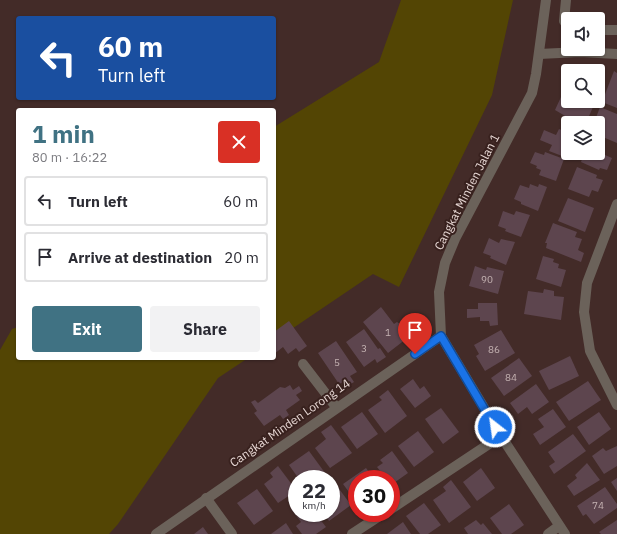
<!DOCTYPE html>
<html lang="en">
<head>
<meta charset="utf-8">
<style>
	:root { --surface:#fff; --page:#f2f2f3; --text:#2b2b33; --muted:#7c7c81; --line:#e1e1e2; --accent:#407283 }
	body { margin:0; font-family:"IBM Plex Sans",sans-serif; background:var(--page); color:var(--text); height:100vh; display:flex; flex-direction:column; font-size:15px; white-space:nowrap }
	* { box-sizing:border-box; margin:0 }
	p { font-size:13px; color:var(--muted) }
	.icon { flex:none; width:22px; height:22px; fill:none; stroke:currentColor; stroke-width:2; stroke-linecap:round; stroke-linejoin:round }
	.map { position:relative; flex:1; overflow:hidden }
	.sheet { position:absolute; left:16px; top:108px; width:260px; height:252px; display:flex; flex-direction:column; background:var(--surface); border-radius:4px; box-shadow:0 1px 3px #0004 }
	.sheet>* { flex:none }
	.banner { position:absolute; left:16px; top:16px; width:260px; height:84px; border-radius:4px; box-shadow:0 1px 3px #0004; background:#1a4fa0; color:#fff; overflow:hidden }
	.fabs { position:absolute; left:561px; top:12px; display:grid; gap:8px }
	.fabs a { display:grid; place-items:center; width:44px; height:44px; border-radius:4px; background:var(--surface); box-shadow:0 1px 3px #0004; font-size:20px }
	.speed { position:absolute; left:288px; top:470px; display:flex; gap:8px; font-size:20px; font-weight:700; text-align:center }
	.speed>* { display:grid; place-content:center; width:52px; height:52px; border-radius:50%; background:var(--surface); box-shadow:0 1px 3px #0004; line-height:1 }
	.speed small { font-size:10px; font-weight:400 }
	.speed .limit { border:6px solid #d22; background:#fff; color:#111 }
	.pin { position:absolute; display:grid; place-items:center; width:34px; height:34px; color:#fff; margin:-41px -17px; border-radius:50% 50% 50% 0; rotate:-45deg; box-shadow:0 0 4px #0007 }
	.pin .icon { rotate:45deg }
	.me { position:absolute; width:44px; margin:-22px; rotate:330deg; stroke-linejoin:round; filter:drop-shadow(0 0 3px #0008) }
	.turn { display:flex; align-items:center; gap:14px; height:84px; padding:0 16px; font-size:18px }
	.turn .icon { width:52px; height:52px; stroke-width:2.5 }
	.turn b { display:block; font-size:28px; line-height:34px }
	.round { display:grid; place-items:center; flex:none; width:42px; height:42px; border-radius:4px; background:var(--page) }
	.headline { display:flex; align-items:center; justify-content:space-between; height:68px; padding:0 16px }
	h1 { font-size:24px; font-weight:700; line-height:30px; color:var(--accent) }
	.action { display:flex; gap:8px; margin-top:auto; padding:8px 16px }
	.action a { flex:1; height:46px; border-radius:4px; background:var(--accent); color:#fff; font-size:16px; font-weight:700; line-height:46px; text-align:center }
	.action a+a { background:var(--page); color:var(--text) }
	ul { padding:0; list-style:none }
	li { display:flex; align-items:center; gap:12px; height:50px; margin:0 8px 6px; padding:0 8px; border:2px solid var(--line); border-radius:4px }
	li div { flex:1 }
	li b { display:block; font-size:15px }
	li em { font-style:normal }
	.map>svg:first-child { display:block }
	.green { fill:#534504 }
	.building { fill:#5d454e }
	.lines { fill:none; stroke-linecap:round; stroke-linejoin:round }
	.minor { stroke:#6b625a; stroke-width:10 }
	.route-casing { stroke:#114b97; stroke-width:10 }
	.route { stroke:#1a73e8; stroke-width:7 }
	.labels { text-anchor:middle; stroke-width:4; stroke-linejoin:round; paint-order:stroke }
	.number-label { font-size:10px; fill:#c4b2b2 }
	.street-label { font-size:12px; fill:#e7d7d4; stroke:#38211e }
</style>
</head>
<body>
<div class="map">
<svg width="617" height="534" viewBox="0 0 617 534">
	<rect width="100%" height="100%" fill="#432b28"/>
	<g class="green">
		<polygon points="401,0 513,0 492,95 399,287 373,274 274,341 274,127 379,62"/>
		<polygon points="18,327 18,358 248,358 218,378 118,524 109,534 0,534 0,350 12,329"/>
	</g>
	<g class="building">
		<polygon points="614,71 617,73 617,108 602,102"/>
		<polygon points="598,77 605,80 598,98"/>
		<polygon points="561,97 571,102 579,101 593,107 586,123 583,122 570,123 572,120 555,110"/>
		<polygon points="600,107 617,114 617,143 598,135 598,123 594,123"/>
		<polygon points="568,126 568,153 572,153 570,159 549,151 552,145 540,140 544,130 556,135 559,129 566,132"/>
		<polygon points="598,145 605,148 605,155 612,158 607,170 600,168 599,170 581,162 584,153 598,153"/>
		<polygon points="535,152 544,155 545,152 564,159 556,181 539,175 541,170 536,168 537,166 530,163"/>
		<polygon points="577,167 597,175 596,178 603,180 598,192 592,190 589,197 568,189"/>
		<polygon points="530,184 538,187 539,184 547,187 538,211 521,204 521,202 514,199 520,185 529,188"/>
		<polygon points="568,198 594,208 585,232 558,221"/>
		<polygon points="503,211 514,215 516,211 530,215 521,237 505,231 506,229 498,226"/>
		<polygon points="553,223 577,232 575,237 582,239 578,250 584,253 581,262 546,248 547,243 545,243"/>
		<polygon points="489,238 499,243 501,239 515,242 506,265 490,258 491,256 483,253"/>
		<polygon points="543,256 554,259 553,262 559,264 558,268 566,270 561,287 536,279"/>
		<polygon points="475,266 486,270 487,267 504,271 498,294 469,286"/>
		<polygon points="544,289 554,291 554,296 564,297 561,320 524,314 528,291 543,293"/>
		<polygon points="478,303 497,303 498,325 490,326 489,321 480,321 480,317 467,318 467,309 478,309"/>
		<polygon points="381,307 394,324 397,322 408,329 404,335 406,339 388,353 363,322"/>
		<polygon points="289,321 307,346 299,352 296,348 288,354 283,347 274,354 274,332"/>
		<polygon points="364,329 378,349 380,348 386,357 377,363 375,359 364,367 346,342"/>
		<polygon points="501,330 515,353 485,371 476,356 479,354 474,345"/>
		<polygon points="336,341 357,372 350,376 354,382 346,387 343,382 339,384 318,353"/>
		<polygon points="570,356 579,376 549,390 539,371"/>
		<polygon points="519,358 532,376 504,396 491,378"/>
		<polygon points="413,379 420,389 424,386 431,396 415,408 400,389"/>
		<polygon points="588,381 601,400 569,421 556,402"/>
		<polygon points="536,384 549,402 532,414 527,407 518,414 510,403"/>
		<polygon points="290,385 293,390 299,386 302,391 296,395 300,400 286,410 289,415 283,419 280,415 264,426 254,413 257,411 251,402 255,400 258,403 280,387 285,388"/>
		<polygon points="388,390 407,416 385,433 368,410 382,400 379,397"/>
		<polygon points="441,408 459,432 443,444 425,419"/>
		<polygon points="553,409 566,427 540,445 533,434 544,427 538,419"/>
		<polygon points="362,412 378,434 357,449 341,427"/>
		<polygon points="599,412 611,429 589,445 577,427"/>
		<polygon points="331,425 352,453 330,468 315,448 326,439 321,432"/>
		<polygon points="418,431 434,452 414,467 398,446"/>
		<polygon points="573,434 586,451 554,474 549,466 555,462 548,452"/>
		<polygon points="617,446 617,466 604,474 592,456 603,448 606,451"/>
		<polygon points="309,451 328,477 326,479 299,479 289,465"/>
		<polygon points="392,451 408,473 391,485 391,479 379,479 376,476 381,472 377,467 383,463 380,460"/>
		<polygon points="587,463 600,480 574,496 567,486 577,478 575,475"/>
		<polygon points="278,466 293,486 290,489 293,493 278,503 264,484 273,477 270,473"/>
		<polygon points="366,468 374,479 357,479 357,503 343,484"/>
		<polygon points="481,468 495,488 477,501 463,482"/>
		<polygon points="617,478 617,491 611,482"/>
		<polygon points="451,480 471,507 449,523 433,500 446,491 443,487"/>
		<polygon points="334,482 351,505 329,521 324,513 331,513 331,484"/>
		<polygon points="605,487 617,504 617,508 594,524 586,514 583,516 577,506"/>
		<polygon points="257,489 273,511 254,525 237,503"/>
		<polygon points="424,503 441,525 428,534 420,534 406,516"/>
		<polygon points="509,504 524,525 511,534 502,534 490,518"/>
		<polygon points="297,505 297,513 315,513 326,527 316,534 302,534 296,526 301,522 291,509"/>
		<polygon points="476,520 481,525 483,523 492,534 468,534 464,528"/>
		<polygon points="617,520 617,534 601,534 599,532"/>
		<polygon points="403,522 411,534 387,534"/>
		<polygon points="286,523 293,534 271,534"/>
		<polygon points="203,527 208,534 194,534"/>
	</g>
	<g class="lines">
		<g class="minor">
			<polyline points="546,0 536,74 532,93 455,239 445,263 439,292 441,336 501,436 565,534"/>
			<polyline points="566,0 564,21 568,27"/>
			<polyline points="598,30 617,30"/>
			<polyline points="539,54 580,52 617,54"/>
			<polyline points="617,204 587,283 584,312 590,351 617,405"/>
			<polyline points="303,364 336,407"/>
			<polyline points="206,498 232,534"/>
			<polyline points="391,509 501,436"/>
			<polyline points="156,534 441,336"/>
			<polyline points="352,534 384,513"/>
			<polyline points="548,534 559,526"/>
		</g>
	</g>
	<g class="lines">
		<g class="route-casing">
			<polyline id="route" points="415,354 441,336 495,427"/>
		</g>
		<use href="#route" class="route"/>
	</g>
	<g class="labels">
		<g class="number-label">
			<text x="487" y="283">90</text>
			<text x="388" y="336">1</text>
			<text x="364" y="352">3</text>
			<text x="494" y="353">86</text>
			<text x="337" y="366">5</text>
			<text x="511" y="381">84</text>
			<text x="598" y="509">74</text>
		</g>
		<g class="street-label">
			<text transform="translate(467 192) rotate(-63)" y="4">Cangkat Minden Jalan 1</text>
			<text transform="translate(290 423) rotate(-35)" y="4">Cangkat Minden Lorong 14</text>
		</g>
	</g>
</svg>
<div class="fabs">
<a><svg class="icon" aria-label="sound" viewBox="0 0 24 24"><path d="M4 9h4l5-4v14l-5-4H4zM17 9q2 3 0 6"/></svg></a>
<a><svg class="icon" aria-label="search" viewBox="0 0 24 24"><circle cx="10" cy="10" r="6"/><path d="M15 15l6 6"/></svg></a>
<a><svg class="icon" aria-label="layers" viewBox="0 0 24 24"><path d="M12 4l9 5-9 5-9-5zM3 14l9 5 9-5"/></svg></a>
</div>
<div class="speed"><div>22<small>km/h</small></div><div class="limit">30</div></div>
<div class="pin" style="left:415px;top:354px;background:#d93025"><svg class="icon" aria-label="arrive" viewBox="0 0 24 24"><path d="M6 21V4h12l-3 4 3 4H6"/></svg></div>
<svg class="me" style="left:495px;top:427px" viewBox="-20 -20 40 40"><circle r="17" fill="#1a73e8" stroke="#fff" stroke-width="3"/><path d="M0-11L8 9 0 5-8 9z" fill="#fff"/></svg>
<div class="banner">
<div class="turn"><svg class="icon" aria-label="left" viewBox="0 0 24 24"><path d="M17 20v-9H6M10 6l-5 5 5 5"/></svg><div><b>60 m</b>Turn left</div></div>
</div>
<section class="sheet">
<div class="headline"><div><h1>1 min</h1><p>80 m · 16:22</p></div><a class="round" style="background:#d93025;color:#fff"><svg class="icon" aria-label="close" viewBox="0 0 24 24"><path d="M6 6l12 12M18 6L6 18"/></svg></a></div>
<ul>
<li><svg class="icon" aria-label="left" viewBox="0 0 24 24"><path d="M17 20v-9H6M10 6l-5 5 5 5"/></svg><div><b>Turn left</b></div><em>60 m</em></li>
<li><svg class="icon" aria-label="arrive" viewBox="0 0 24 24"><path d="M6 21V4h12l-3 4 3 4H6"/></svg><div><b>Arrive at destination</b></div><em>20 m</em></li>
</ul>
<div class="action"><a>Exit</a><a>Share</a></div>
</section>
</div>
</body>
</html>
